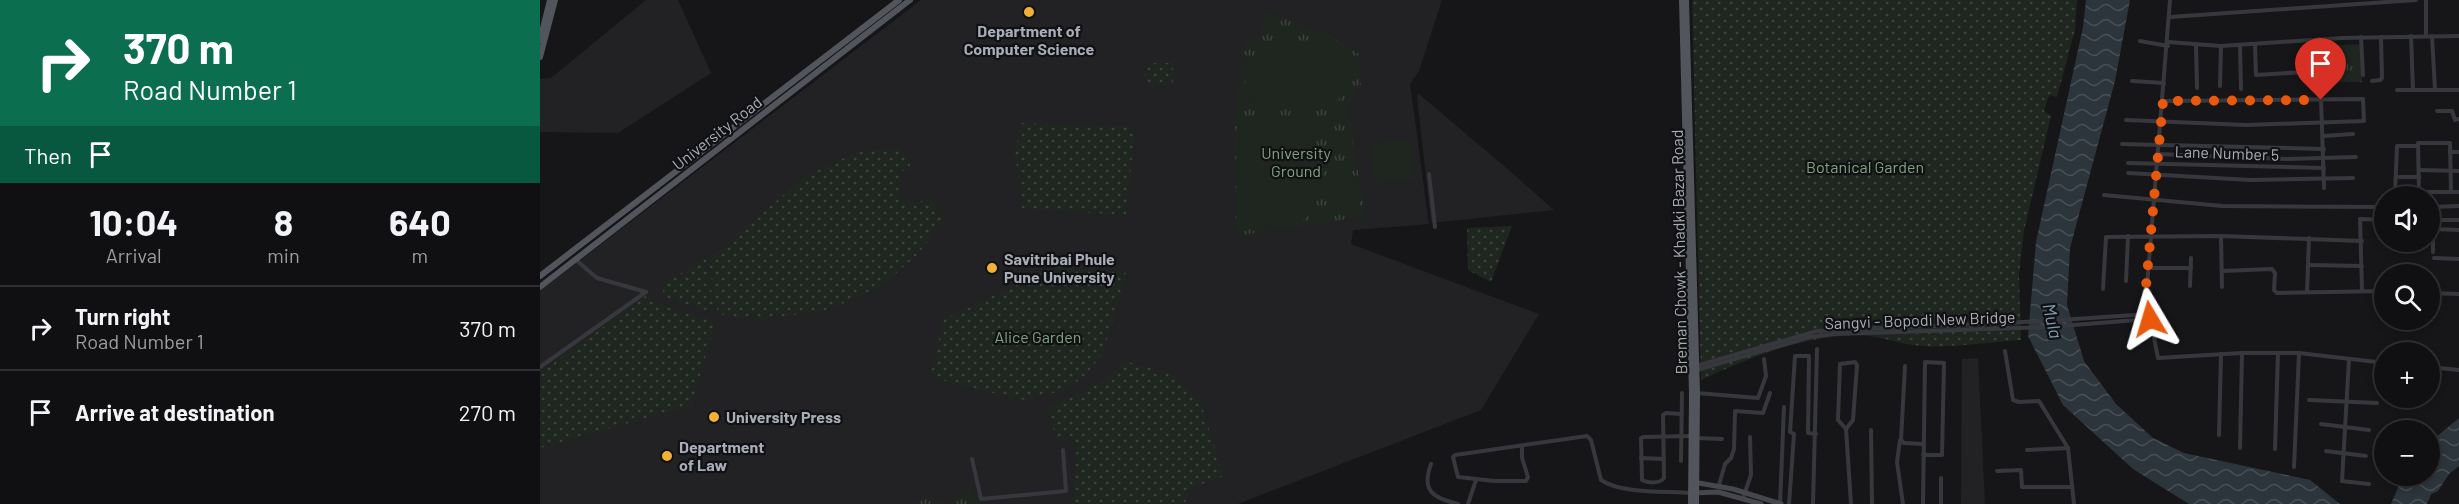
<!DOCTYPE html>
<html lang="en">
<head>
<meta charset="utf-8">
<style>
	:root { --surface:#101012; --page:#1e1e20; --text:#f1f3f6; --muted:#9c9d9f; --line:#303032 }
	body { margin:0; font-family:Barlow,sans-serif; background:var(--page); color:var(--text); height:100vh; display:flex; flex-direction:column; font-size:22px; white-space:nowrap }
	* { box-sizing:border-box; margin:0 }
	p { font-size:20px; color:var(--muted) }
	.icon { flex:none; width:33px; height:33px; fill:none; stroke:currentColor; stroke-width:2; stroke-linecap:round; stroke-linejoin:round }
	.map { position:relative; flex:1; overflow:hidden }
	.details { display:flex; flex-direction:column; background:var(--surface); width:540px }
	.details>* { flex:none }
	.hud { background:#0b6e4f; color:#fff; overflow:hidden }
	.tools { position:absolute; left:1834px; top:186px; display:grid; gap:12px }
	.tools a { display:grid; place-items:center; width:66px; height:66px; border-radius:50%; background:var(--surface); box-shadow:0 3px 9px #0003,0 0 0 2px var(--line); font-size:30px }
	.pin { position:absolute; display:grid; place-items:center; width:51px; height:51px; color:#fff; margin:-62px -26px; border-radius:50% 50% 50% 0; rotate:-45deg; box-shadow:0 0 6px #0007 }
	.pin .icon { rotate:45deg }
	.me { position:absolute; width:66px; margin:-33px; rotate:353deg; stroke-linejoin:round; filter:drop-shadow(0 0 4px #0008) }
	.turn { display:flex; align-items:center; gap:21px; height:126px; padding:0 24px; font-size:27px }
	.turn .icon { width:78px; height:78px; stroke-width:2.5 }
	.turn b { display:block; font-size:42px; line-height:51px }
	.then { display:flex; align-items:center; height:57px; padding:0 24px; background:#0003; gap:12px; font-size:22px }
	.eta { display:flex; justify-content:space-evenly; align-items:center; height:102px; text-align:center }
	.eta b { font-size:36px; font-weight:700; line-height:42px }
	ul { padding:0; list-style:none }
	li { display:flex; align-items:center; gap:18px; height:84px; padding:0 24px; border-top:2px solid var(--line) }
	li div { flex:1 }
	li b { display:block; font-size:22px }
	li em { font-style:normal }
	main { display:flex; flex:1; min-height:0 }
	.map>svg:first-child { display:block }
	.built { fill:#222225 }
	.grass { fill:url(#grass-dots) }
	.park { fill:url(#park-tufts) }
	.pitch { fill:#1e261f }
	.water { fill:url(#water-waves) }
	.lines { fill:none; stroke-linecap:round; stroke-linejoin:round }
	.street { stroke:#37383d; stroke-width:4 }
	.secondary { stroke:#45474d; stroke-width:5 }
	.primary { stroke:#53555c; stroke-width:6 }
	.route { stroke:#ea580c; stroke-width:10; stroke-dasharray:0 18 }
	.poi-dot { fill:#f2b134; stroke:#111113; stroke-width:2 }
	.labels { text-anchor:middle; stroke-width:4.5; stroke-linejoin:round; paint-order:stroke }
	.poi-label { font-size:16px; font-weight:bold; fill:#a8adb8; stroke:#111113; text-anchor:start }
	.street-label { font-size:16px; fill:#a8adb8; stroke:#111113 }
	.park-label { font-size:16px; fill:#7fa381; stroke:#111113 }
	.water-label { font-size:18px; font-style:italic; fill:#7f9bb3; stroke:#111113 }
</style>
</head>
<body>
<main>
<section class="details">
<div class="hud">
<div class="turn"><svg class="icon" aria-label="right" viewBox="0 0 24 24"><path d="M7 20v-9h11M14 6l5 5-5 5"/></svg><div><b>370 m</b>Road Number 1</div></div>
<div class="then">Then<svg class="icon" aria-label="arrive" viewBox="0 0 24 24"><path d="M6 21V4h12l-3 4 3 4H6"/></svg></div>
</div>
<div class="eta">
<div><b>10:04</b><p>Arrival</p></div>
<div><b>8</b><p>min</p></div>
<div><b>640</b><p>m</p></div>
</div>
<ul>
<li><svg class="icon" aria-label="right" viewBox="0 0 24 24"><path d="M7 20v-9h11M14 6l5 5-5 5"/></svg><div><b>Turn right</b><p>Road Number 1</p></div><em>370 m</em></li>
<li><svg class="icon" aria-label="arrive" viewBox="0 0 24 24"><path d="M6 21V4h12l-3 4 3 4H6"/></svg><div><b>Arrive at destination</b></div><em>270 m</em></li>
</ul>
</section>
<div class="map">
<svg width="1919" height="504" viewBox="0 0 1919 504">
	<defs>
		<pattern id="grass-dots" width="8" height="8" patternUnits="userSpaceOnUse" patternTransform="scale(1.5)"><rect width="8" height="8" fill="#1e261f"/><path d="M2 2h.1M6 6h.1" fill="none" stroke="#3c433d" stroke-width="1.8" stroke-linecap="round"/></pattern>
		<pattern id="park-tufts" width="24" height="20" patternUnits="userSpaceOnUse" patternTransform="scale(1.5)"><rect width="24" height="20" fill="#1e261f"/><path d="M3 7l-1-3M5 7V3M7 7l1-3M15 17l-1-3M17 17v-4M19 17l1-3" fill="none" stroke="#3c433d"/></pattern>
		<pattern id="water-waves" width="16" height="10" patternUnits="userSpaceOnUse" patternTransform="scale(1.5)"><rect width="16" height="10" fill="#2c353c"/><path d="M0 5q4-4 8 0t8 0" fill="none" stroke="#485056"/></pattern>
	</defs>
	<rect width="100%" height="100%" fill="#161618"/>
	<g class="built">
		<polygon points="106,0 138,0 171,73 78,133 0,132 0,79 11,78"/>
		<polygon points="381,0 902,0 879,71 870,84 889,224 813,230 811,244 999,314 941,410 698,504 0,504 0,291"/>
		<polygon points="879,94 964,166 1014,210 891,223 877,96"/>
		<polygon points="1438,358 1445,504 1421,504 1422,359"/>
	</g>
	<g class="grass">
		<path d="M1152,0H1537L1535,30L1517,97L1509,95L1504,111L1511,116L1484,231L1479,275L1481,340C1451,342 1411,348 1381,346C1359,344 1335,334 1313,335C1261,337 1208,358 1161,380Z"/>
		<polygon points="610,63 633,63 633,85 610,85 604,75"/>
		<polygon points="482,123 595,127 586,215 482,208 475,152"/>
		<polygon points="361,147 373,170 359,171 361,203 380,202 388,197 406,218 376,256 340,287 288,310 220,320 178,314 168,259 267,175 315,153"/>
		<polygon points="972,226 951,282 928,270 927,228"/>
		<polygon points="166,258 175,313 127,298 123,292 124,284"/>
		<polygon points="514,267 586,273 563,353 544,377 522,391 481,400 390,377 404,319"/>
		<polygon points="106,296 133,310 175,321 152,405 0,448 0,373"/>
		<polygon points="584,361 632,374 662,406 683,476 649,489 645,504 533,504 537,442 516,438 508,409 563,381"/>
	</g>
	<g class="park">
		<polygon points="725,10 790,36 819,54 821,84 807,104 825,216 696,236 695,120 704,41 720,38"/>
		<polygon points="1822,44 1822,82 1786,82 1785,46"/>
		<polygon points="428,486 440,504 371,504 387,497 408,504"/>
	</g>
	<g class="pitch">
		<path d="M799,45L800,51C821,66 814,95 791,103C767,106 698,122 706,76C708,65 717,60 720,52Z"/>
		<path d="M771,115L777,167L773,168C796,225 724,253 702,205C696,193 700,139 700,122Z"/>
		<polygon points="870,139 875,180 834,184 829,143"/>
		<polygon points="817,180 821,212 790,216 786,183"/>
	</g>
	<g class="water">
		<polygon points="1546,0 1590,0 1575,81 1530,248 1527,305 1544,361 1576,404 1613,438 1644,453 1770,480 1800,504 1649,504 1593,469 1523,405 1488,336 1496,242 1543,27"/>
		<polygon points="1919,418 1919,466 1909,474 1898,491 1891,494 1887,504 1851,504 1863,476 1890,476 1890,442"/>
	</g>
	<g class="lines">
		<g class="street">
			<polyline points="1630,0 1607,286 1607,303 1618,358 1702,353 1759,353 1845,363"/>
			<polyline points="1630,17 1876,0"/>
			<polyline points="1871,36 1873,90"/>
			<polyline points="1886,36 1886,0"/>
			<polyline points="1892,36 1895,90"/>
			<polyline points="1821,37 1823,75"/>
			<polyline points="1779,39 1784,188"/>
			<polyline points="1600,41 1628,46"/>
			<polyline points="1628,42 1681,46 1802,38 1919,36"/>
			<polyline points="1715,44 1716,75 1780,71"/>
			<polyline points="1656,45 1657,88"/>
			<polyline points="1700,45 1701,89"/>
			<polyline points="1592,81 1624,83"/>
			<polyline points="1832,81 1840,80 1842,78 1841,37"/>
			<polyline points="1680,86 1681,46"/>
			<polyline points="1857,90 1919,90"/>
			<polyline points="1897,111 1912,111 1915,120 1919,119"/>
			<polyline points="1586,120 1706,125 1824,121 1823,99 1623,101"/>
			<polyline points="1783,136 1813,134"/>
			<polyline points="1582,144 1784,149"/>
			<polyline points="1910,152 1919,152"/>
			<polyline points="1617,154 1747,159 1816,157"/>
			<polyline points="1588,163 1784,168"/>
			<polyline points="1879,170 1919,171"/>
			<polyline points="1588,173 1710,180 1813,178"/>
			<polyline points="889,174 895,227"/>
			<polyline points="1859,177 1879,177"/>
			<polyline points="1879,192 1878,143 1910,143 1911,192"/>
			<polyline points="1855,193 1857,146 1878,146"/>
			<polyline points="1564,195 1682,206 1845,207"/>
			<polyline points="1853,196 1857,192 1919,192"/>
			<polyline points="1890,207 1919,206"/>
			<polyline points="1890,220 1919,220"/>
			<polyline points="1681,236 1682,287"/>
			<polyline points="1893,252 1893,229 1919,230"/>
			<polyline points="1894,258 1919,259"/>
			<polyline points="36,260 57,278 106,292"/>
			<polyline points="1768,265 1822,266"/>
			<polyline points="1608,268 1651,268"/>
			<polyline points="1683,271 1732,269 1735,273 1734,290 1737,293 1845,291"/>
			<polyline points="1586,281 1588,236"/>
			<polyline points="1650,286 1651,258"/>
			<polyline points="1563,289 1566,237 1681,236 1822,241"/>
			<polyline points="1822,290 1820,219 1845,220"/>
			<polyline points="1767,292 1769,238"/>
			<polyline points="1890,293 1919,294"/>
			<polyline points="1465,351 1473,400 1479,402 1499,401 1528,448 1534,504"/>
			<polyline points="1809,359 1802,481 1829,484"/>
			<polyline points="1156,366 1277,331 1506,321 1609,314"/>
			<polyline points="1365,366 1361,440 1364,443 1383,444"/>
			<polyline points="0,367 106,292"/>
			<polyline points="1890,367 1919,370"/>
			<polyline points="1157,370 1270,337 1295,334 1508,327 1610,319"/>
			<polyline points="1157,393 1218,398 1226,376 1224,359"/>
			<polyline points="1769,400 1837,403"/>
			<path d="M1141,414L1126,413L1123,415L1124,478C1120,484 1108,483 1102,480L1101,438L1103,437L1151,436"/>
			<polyline points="1781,424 1829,430"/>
			<polyline points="1306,429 1313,420 1317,365 1315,362 1300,364 1298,420 1306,429 1311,504"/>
			<polyline points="1331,430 1332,504"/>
			<polyline points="1679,435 1681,354"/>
			<polyline points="1157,438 1182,439"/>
			<polyline points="1360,440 1357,462 1363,504"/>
			<path d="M982,447V458L988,477L986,481H954L918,477L913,457L915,455L1047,436L1051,440L1061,480C1081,494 1126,491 1151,493"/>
			<polyline points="1700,448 1702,353"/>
			<polyline points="1735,449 1738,353"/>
			<polyline points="1487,450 1528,448"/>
			<polyline points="1786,451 1826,456"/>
			<polyline points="1101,458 1124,459"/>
			<polyline points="432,459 441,499 526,491 523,450"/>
			<polyline points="1141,461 1142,393"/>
			<path d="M891,464C881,491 893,498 918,504"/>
			<polyline points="1754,467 1759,353"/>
			<polyline points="1457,471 1481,470 1482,487 1532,487"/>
			<polyline points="1401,478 1401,504"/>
			<polyline points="1179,485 1185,464 1191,458 1194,449 1195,411 1223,413 1230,393"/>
			<polyline points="1203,498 1211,475 1210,437"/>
			<polyline points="928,504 936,480"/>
			<polyline points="1240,504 1244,407"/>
			<polyline points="1249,504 1254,434 1250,432 1255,356 1269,356 1268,433 1276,434"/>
			<polyline points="1273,504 1277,349"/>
			<polyline points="1383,504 1385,362 1404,363 1402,455 1383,455"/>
		</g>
		<g class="secondary">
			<polyline points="1153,482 1193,489 1241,504"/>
			<polyline points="1153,493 1178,492 1221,504"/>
		</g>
		<g class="primary">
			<polyline points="1142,0 1152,393 1151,504"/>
			<polyline points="1146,0 1157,393 1156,504"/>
			<polyline points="0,40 10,0"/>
			<polyline points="0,57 15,0"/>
			<polyline points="0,276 359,0"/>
			<polyline points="0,287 370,0"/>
		</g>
	</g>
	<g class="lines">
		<polyline class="route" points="1610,319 1606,286 1623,101 1781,100"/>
	</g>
	<g class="poi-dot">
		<circle cx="489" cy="12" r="6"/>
		<circle cx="452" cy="268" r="6"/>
		<circle cx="174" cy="417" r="6"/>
		<circle cx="127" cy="456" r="6"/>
	</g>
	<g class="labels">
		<g class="poi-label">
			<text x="489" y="37" text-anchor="middle">Department of<tspan x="489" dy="18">Computer Science</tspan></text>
			<text x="464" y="265">Savitribai Phule<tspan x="464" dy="18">Pune University</tspan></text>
			<text x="186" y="423">University Press</text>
			<text x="139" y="453">Department<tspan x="139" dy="18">of Law</tspan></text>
		</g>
		<g class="street-label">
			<text transform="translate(177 133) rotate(-38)" y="6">University Road</text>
			<text transform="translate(1687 153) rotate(2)" y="6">Lane Number 5</text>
			<text transform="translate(1139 252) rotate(-91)" y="6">Breman Chowk - Khadki Bazar Road</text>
			<text transform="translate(1380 320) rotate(-2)" y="6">Sangvi - Bopodi New Bridge</text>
		</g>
		<g class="park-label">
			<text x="756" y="159">University<tspan x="756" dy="18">Ground</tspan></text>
			<text x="1325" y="173">Botanical Garden</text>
			<text x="498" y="343">Alice Garden</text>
		</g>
		<g class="water-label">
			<text transform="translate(1512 321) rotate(77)" y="6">Mula</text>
		</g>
	</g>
</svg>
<div class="tools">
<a><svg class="icon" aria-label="sound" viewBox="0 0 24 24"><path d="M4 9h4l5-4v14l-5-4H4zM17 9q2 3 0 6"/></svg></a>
<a><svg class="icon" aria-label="search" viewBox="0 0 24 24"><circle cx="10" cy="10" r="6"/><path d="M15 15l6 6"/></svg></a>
<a>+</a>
<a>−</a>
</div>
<div class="pin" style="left:1781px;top:100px;background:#d93025"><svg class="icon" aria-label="arrive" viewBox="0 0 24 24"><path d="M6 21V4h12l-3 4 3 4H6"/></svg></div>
<svg class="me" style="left:1610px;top:319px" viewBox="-20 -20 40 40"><path d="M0-17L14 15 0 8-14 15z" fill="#ea580c" stroke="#fff" stroke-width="4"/></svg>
</div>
</main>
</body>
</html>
